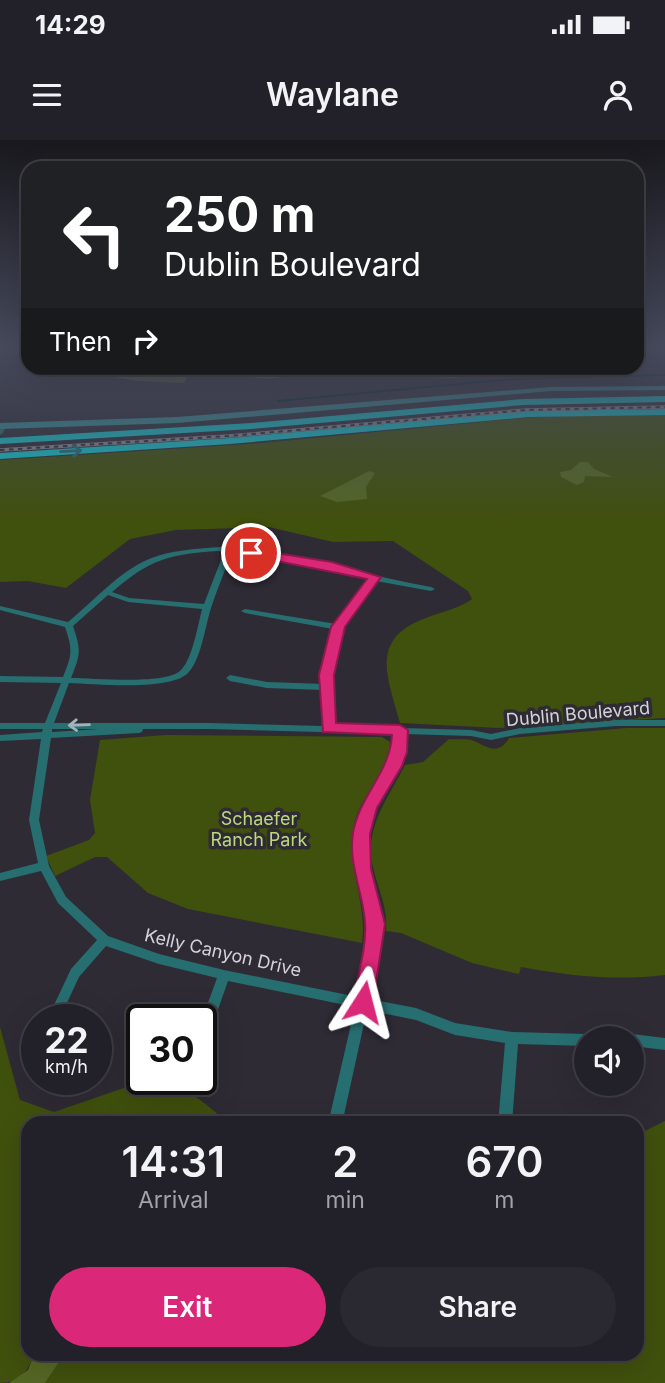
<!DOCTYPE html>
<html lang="en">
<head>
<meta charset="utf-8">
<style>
	:root { --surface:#222028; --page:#2a2830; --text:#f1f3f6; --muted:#a2a3a8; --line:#3f3e45; --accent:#db2777 }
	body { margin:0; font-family:Inter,sans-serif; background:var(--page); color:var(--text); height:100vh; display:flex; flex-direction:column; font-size:26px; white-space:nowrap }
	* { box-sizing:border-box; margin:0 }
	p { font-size:23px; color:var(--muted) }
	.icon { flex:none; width:38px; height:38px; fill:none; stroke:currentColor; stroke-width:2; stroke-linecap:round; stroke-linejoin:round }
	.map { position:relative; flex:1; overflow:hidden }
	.side { position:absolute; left:21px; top:976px; width:623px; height:245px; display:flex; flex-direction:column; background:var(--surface); border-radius:21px; box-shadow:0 7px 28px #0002,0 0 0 2px var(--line) }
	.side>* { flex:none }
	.guide { position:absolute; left:21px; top:21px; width:623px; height:214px; border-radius:21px; box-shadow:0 7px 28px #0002,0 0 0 2px var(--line); background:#202124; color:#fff; overflow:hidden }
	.fabs { position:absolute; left:574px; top:886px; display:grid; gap:14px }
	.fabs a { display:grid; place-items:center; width:70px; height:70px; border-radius:50%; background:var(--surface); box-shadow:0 7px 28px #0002,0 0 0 2px var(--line); font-size:35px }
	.speed { position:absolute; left:21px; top:864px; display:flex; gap:14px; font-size:35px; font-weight:700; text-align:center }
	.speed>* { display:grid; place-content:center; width:91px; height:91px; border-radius:50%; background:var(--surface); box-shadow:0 7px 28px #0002,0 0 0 2px var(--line); line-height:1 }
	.speed small { font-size:18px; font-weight:400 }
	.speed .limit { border:4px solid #111; border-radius:10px; background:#fff; color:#111 }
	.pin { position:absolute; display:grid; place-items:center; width:60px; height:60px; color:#fff; margin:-30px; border:4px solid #fff; border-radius:50%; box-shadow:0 2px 7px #0007 }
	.me { position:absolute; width:77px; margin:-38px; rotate:9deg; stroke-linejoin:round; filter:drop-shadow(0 0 5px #0008) }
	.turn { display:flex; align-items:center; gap:24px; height:147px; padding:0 28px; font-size:32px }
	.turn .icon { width:91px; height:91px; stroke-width:2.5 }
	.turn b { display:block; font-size:49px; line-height:60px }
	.then { display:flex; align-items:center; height:66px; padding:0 28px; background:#0003; gap:14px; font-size:26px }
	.eta { display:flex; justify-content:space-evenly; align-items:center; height:119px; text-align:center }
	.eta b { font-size:42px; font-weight:600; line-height:49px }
	.button { display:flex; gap:14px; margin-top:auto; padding:14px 28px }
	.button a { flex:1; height:80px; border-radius:42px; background:var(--accent); color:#fff; font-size:28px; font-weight:600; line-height:80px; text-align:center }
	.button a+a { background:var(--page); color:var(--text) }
	.status { display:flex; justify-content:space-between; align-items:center; height:49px; padding:0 35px; background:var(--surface); direction:ltr }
	.status svg { height:19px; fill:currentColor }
	header { display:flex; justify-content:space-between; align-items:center; height:91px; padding:0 28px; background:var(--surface); font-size:32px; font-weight:600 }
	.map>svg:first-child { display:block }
	.green { fill:#40500d }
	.forest { fill:#546624 }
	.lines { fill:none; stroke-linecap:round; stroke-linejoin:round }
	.stream { stroke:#012025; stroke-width:2 }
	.street { fill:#276e70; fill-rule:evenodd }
	.secondary { fill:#358e91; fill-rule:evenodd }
	.highway { fill:#14c1c6; fill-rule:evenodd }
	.rail-casing { stroke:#89878f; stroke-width:3.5 }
	.rail { stroke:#2e2b35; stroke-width:2; stroke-dasharray:4.5; stroke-linecap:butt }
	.oneway { stroke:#226e76 }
	.oneway2 { stroke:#a0b5ba }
	.route { fill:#db2777; stroke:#8e194d; stroke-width:2 }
	.labels { text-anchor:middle; stroke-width:7; stroke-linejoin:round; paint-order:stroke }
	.street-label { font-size:18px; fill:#d4d3d9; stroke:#2e2b35 }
	.park-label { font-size:18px; fill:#bcd87b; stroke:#2e2b35 }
</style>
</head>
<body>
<div class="status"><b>14:29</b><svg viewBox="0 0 49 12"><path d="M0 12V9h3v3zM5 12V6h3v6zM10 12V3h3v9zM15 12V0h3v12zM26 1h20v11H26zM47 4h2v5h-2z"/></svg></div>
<header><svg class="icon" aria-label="menu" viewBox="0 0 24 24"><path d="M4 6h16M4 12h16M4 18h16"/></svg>Waylane<svg class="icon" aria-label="person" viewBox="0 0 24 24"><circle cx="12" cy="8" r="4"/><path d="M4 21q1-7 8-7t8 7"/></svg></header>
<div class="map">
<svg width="665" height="1243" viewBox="0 0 665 1243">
	<rect width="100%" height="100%" fill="#2e2b35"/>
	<g class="green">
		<path d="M588,275H665V578L499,588L400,583C388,538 368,499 426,478C441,472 460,468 472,459L468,451L393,401L333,402L269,387L176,390L130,399L66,448L28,441L0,442V320L262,303L524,278Z"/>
		<path d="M627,588H665V835C615,841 570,836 521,827L519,834L472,823L401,793L386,791C388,767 378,750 373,727C364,687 388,659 405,625L423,622L449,599C457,600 467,598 474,601C487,607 499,616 509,598Z"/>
		<path d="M166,595L382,597L390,602C389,635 360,654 354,685C345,726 368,763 362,803L188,769L148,753L107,717H95L55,736L46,716L89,700L95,693L90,660L100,600Z"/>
		<path d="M0,887L20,960L54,972L147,940C180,940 204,962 228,983L28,984V1214L34,1215C28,1231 19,1243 0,1243Z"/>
		<polygon points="665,981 665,1243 45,1243 64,1215 637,1214 637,995"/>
	</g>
	<g class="forest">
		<polygon points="54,228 188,228 190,231 184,243 139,241"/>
		<path d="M210,228H308C278,246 241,237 210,228Z"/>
		<polygon points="338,228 559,228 453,238 348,233"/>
		<polygon points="580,322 588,322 594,329 613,337 585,336 584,342 577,345 561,337 560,332 571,330"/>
		<polygon points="369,331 375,333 366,347 367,359 337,362 320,356"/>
		<polygon points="34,1215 64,1215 45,1243 9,1243 28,1230"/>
	</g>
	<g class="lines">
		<polyline class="stream" points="278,261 513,239 665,235"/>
		<g class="street">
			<polygon points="3,284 6,286 3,293 0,295 0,286"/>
			<path d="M219,407C291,413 360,434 431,447L435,449L431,451L376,441L342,487L333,516V586L471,590L491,594L520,588L616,580H665V586H616L520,594L491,600L471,596L404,594C404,606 404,616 399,626C388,651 370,663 366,694C363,722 374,742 379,768C384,798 374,830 369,859L416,868L455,883L512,892L586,894L591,898H586V906L518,904L512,984H498L505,903L455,895L416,880L367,870L342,984H328L355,867L228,841L207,901L205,905L201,907V882L217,838L159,824L106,806L79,837L59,880H47L71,829L97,800L58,763L41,731L0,741V733L38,723L29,680L41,599L0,601V595L42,592L43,589H0V583H45L61,543L0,542V536L63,537C72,515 73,510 65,487L0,470V466L68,482C94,461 117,433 149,419C171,410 195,409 219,407ZM219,411L224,412L204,464L129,458L112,452C150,419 170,414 219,411ZM232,412C279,416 324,428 370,439L336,484L245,469L241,471L245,473L333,489L325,516L324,544L267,542L230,535L226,538L230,541L267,548L324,550L323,586L210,583H54L69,543C96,544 167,551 187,534C201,521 205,487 211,468C217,449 225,431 232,412ZM108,455L128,462L202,469C198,485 192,521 180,531C163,545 95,538 71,538C81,514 81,510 73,486ZM52,589H99L52,592ZM143,589H210L395,594L394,612L389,626L363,667L356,694L357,729L367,768L369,792L358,857L224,830L159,814L108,796L66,757L49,726L39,680L51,598L139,593L142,592Z"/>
			<polygon points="632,894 665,898 665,910 632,906 632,898 627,898"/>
		</g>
		<polygon class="secondary" points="665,246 665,250 551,251 177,283 0,289 0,283 177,277 551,247"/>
		<g class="highway">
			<polygon points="665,256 665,262 523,265 251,289 0,304 0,298 251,283 523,259"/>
			<polygon points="665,269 665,275 529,277 230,304 0,319 0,313 230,298 529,271"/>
		</g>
		<g class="rail-casing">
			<polyline id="rail" points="0,310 229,296 526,270 665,267"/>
		</g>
		<use href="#rail" class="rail"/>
	</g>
	<defs><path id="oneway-shaft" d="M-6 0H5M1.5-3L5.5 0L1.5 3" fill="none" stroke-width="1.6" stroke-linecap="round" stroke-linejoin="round" transform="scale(1.75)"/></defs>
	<use class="oneway" href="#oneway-shaft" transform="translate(71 311) rotate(-3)"/>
	<use class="oneway2" href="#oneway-shaft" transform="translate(79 585) rotate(178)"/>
	<linearGradient id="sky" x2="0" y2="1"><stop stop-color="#19181d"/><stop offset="0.54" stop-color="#464a5c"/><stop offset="1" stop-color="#464a5c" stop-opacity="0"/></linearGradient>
	<rect width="665" height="382" fill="url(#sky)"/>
	<path class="route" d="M251,409L332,422L381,437L345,487L334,535L336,583L400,585L408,590L407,612L402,626L377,668L370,694L371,729L385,784L373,862L370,868L363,871L356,868L353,862C357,837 367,807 365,782C363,752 348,724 353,693C359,656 390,633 392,595L323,592L319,535L331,487L367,439L246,415V410Z"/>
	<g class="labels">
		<g class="street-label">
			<text transform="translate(578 574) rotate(-5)" y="6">Dublin Boulevard</text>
			<text transform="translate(223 813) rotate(13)" y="6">Kelly Canyon Drive</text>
		</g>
		<g class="park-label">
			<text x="259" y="685">Schaefer<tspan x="259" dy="21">Ranch Park</tspan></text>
		</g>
	</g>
</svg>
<div class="fabs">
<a><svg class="icon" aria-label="sound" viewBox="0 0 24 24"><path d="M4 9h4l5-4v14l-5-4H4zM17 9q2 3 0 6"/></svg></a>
</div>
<div class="speed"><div>22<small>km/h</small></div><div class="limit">30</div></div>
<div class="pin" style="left:251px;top:413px;background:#d93025"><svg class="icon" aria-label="arrive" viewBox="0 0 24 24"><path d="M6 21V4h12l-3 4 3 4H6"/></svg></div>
<svg class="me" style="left:363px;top:862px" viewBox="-20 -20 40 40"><path d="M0-17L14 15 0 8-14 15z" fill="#db2777" stroke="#fff" stroke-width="4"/></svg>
<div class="guide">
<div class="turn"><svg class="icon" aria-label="left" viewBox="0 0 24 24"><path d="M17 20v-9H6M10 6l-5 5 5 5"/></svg><div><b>250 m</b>Dublin Boulevard</div></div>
<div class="then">Then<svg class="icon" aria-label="right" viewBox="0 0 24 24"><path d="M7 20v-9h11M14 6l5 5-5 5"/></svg></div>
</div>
<section class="side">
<div class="eta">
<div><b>14:31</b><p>Arrival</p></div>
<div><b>2</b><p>min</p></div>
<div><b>670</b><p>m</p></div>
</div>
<div class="button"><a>Exit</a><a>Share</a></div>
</section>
</div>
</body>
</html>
